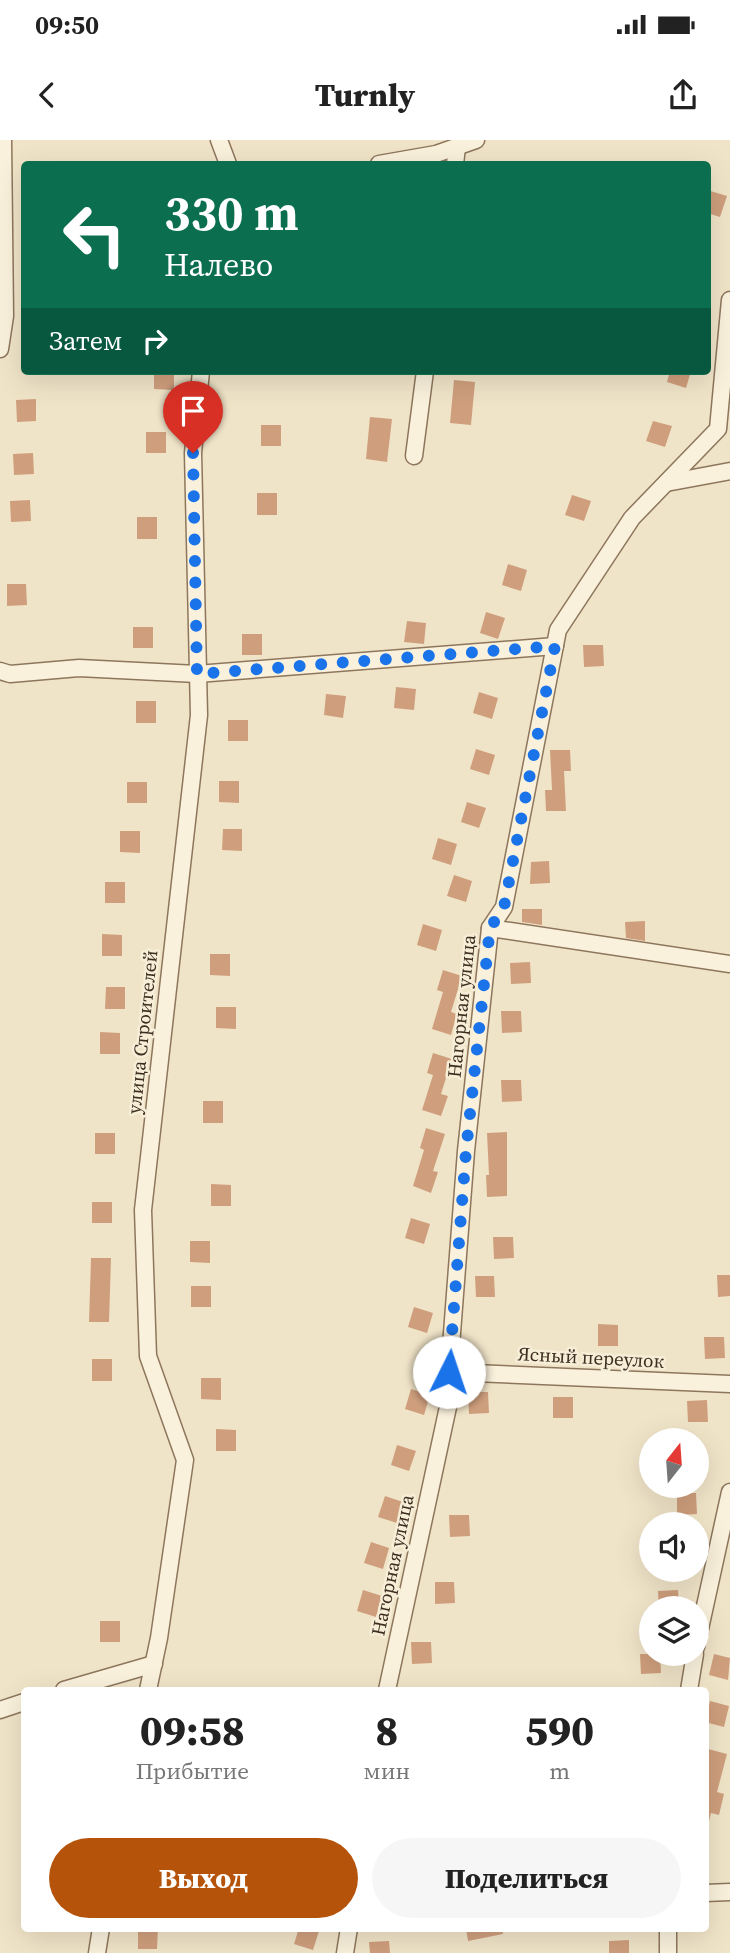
<!DOCTYPE html>
<html lang="ru">
<head>
<meta charset="utf-8">
<style>
	:root { --surface:#fff; --page:#f6f6f6; --text:#222; --muted:#767676; --accent:#b45309 }
	body { margin:0; font-family:"Source Serif 4",serif; background:var(--page); color:var(--text); height:100vh; display:flex; flex-direction:column; font-size:26px; white-space:nowrap }
	* { box-sizing:border-box; margin:0 }
	p { font-size:23px; color:var(--muted) }
	.icon { flex:none; width:38px; height:38px; fill:none; stroke:currentColor; stroke-width:2; stroke-linecap:round; stroke-linejoin:round }
	.map { position:relative; flex:1; overflow:hidden }
	.details { position:absolute; left:21px; top:1547px; width:688px; height:245px; display:flex; flex-direction:column; background:var(--surface); border-radius:7px; box-shadow:0 7px 28px #0002 }
	.details>* { flex:none }
	.guide { position:absolute; left:21px; top:21px; width:690px; height:214px; border-radius:7px; box-shadow:0 7px 28px #0002; background:#0b6e4f; color:#fff; overflow:hidden }
	.needle { width:46px; rotate:17deg }
	.fabs { position:absolute; left:639px; top:1288px; display:grid; gap:14px }
	.fabs a { display:grid; place-items:center; width:70px; height:70px; border-radius:50%; background:var(--surface); box-shadow:0 7px 28px #0002; font-size:35px }
	.pin { position:absolute; display:grid; place-items:center; width:60px; height:60px; color:#fff; margin:-72px -30px; border-radius:50% 50% 50% 0; rotate:-45deg; box-shadow:0 0 7px #0007 }
	.pin .icon { rotate:45deg }
	.me { position:absolute; width:77px; margin:-38px; rotate:4deg; stroke-linejoin:round; filter:drop-shadow(0 0 5px #0008) }
	.turn { display:flex; align-items:center; gap:24px; height:147px; padding:0 28px; font-size:32px }
	.turn .icon { width:91px; height:91px; stroke-width:2.5 }
	.turn b { display:block; font-size:49px; line-height:60px }
	.then { display:flex; align-items:center; height:66px; padding:0 28px; background:#0003; gap:14px; font-size:26px }
	.eta { display:flex; justify-content:space-evenly; align-items:center; height:119px; text-align:center }
	.eta b { font-size:42px; font-weight:800; line-height:49px }
	.primary-button { display:flex; gap:14px; margin-top:auto; padding:14px 28px }
	.primary-button a { flex:1; height:80px; border-radius:42px; background:var(--accent); color:#fff; font-size:28px; font-weight:800; line-height:80px; text-align:center }
	.primary-button a+a { background:var(--page); color:var(--text) }
	.status { display:flex; justify-content:space-between; align-items:center; height:49px; padding:0 35px; background:var(--surface); direction:ltr }
	.status svg { height:19px; fill:currentColor }
	header { display:flex; justify-content:space-between; align-items:center; height:91px; padding:0 28px; background:var(--surface); font-size:32px; font-weight:800 }
	.map>svg:first-child { display:block }
	.building { fill:#cf9f7d }
	.lines { fill:none; stroke-linecap:round; stroke-linejoin:round }
	.minor-casing { stroke:#8d765c; stroke-width:19 }
	.minor { stroke:#faf1dc; stroke-width:16 }
	.route { stroke:#1a73e8; stroke-width:12; stroke-dasharray:0 21.6 }
	.labels { text-anchor:middle; stroke-width:5; stroke-linejoin:round; paint-order:stroke }
	.street-label { font-size:19px; fill:#3d2e20; stroke:#f7eed8 }
</style>
</head>
<body>
<div class="status"><b>09:50</b><svg viewBox="0 0 49 12"><path d="M0 12V9h3v3zM5 12V6h3v6zM10 12V3h3v9zM15 12V0h3v12zM26 1h20v11H26zM47 4h2v5h-2z"/></svg></div>
<header><svg class="icon" aria-label="back" viewBox="0 0 24 24"><path d="M15 5l-7 7 7 7"/></svg>Turnly<svg class="icon" aria-label="share" viewBox="0 0 24 24"><path d="M12 15V3M7 8l5-5 5 5M5 13v7h14v-7"/></svg></header>
<div class="map">
<svg width="730" height="1813" viewBox="0 0 730 1813">
	<rect width="100%" height="100%" fill="#f0e4c8"/>
	<g class="building">
		<polygon points="707,50 727,56 720,77 707,73"/>
		<polygon points="154,231 174,231 174,250 154,249"/>
		<polygon points="670,231 691,231 686,248 667,242"/>
		<polygon points="454,240 475,242 471,285 450,283"/>
		<polygon points="36,259 36,281 17,282 16,260"/>
		<polygon points="370,277 392,279 387,322 366,319"/>
		<polygon points="653,281 672,286 665,307 646,301"/>
		<rect x="261" y="285" width="20" height="21"/>
		<rect x="146" y="292" width="20" height="21"/>
		<polygon points="33,313 34,334 14,335 13,314"/>
		<rect x="257" y="353" width="20" height="22"/>
		<polygon points="572,355 591,361 584,381 565,375"/>
		<polygon points="30,360 31,381 11,382 10,361"/>
		<rect x="137" y="377" width="20" height="22"/>
		<polygon points="508,424 527,430 521,451 502,445"/>
		<polygon points="7,444 26,444 27,465 7,466"/>
		<polygon points="486,472 505,478 498,499 480,493"/>
		<polygon points="407,481 426,483 424,504 404,502"/>
		<rect x="133" y="487" width="20" height="21"/>
		<rect x="242" y="494" width="20" height="21"/>
		<polygon points="583,505 603,505 604,526 584,527"/>
		<polygon points="396,547 416,549 414,570 394,568"/>
		<polygon points="479,552 498,558 492,579 473,573"/>
		<polygon points="326,554 346,556 343,578 324,575"/>
		<rect x="136" y="561" width="20" height="22"/>
		<rect x="228" y="580" width="20" height="21"/>
		<polygon points="476,609 495,615 489,635 470,629"/>
		<polygon points="550,610 570,610 571,631 564,631 566,671 546,671 545,650 552,650"/>
		<polygon points="219,641 239,641 239,663 219,662"/>
		<rect x="127" y="642" width="20" height="21"/>
		<polygon points="467,662 486,668 479,688 461,682"/>
		<polygon points="223,689 242,689 242,711 222,710"/>
		<polygon points="120,691 140,691 140,713 120,712"/>
		<polygon points="438,698 457,704 451,725 432,719"/>
		<polygon points="549,721 550,743 530,744 531,722"/>
		<polygon points="454,735 472,741 466,762 447,756"/>
		<rect x="105" y="742" width="20" height="21"/>
		<polygon points="522,769 542,769 542,785 522,782"/>
		<polygon points="645,781 645,801 626,798 625,782"/>
		<polygon points="423,784 442,790 436,811 417,805"/>
		<polygon points="102,794 122,795 122,816 102,816"/>
		<polygon points="210,814 230,814 230,836 210,835"/>
		<polygon points="530,822 531,843 511,844 510,823"/>
		<polygon points="443,830 462,836 451,872 457,874 451,895 432,889 443,852 437,850"/>
		<polygon points="106,847 125,847 125,869 105,869"/>
		<polygon points="216,867 236,867 236,889 216,888"/>
		<polygon points="501,871 521,871 522,892 502,893"/>
		<polygon points="100,892 120,893 120,914 100,914"/>
		<polygon points="433,913 452,919 441,954 448,956 441,976 422,970 433,935 427,933"/>
		<polygon points="501,940 521,940 522,961 502,962"/>
		<rect x="203" y="961" width="20" height="22"/>
		<polygon points="426,988 445,994 433,1031 438,1032 431,1053 413,1046 424,1010 420,1008"/>
		<polygon points="507,992 507,1056 487,1057 486,1035 489,1035 487,993"/>
		<rect x="95" y="993" width="20" height="21"/>
		<polygon points="211,1044 231,1045 231,1066 211,1066"/>
		<rect x="92" y="1062" width="20" height="21"/>
		<polygon points="411,1078 430,1084 424,1104 405,1098"/>
		<polygon points="493,1097 513,1097 514,1118 494,1119"/>
		<polygon points="190,1101 210,1101 210,1123 190,1122"/>
		<polygon points="91,1118 111,1118 109,1182 89,1182"/>
		<polygon points="717,1135 730,1135 730,1156 718,1157"/>
		<polygon points="475,1136 494,1136 495,1157 476,1157"/>
		<rect x="191" y="1146" width="20" height="21"/>
		<polygon points="414,1167 433,1173 427,1193 408,1187"/>
		<polygon points="598,1184 618,1185 618,1206 598,1206"/>
		<polygon points="704,1197 724,1197 725,1218 705,1219"/>
		<rect x="92" y="1219" width="20" height="22"/>
		<polygon points="201,1238 221,1238 221,1260 201,1259"/>
		<polygon points="411,1249 430,1255 424,1275 405,1269"/>
		<polygon points="468,1252 488,1252 489,1273 469,1274"/>
		<rect x="553" y="1257" width="20" height="21"/>
		<polygon points="707,1260 708,1282 688,1282 687,1261"/>
		<polygon points="216,1289 236,1290 236,1311 216,1311"/>
		<polygon points="397,1305 416,1311 409,1331 391,1325"/>
		<polygon points="677,1353 696,1353 697,1374 677,1375"/>
		<polygon points="385,1356 403,1362 397,1383 378,1377"/>
		<polygon points="449,1375 469,1375 470,1396 450,1397"/>
		<polygon points="371,1402 389,1408 383,1429 364,1423"/>
		<polygon points="435,1442 454,1442 455,1463 435,1464"/>
		<polygon points="363,1450 382,1456 376,1477 357,1471"/>
		<polygon points="678,1450 679,1468 659,1468 658,1451"/>
		<rect x="100" y="1481" width="20" height="21"/>
		<polygon points="411,1502 431,1502 432,1523 412,1524"/>
		<polygon points="640,1514 660,1514 661,1533 641,1534"/>
		<polygon points="714,1514 730,1518 728,1540 709,1535"/>
		<polygon points="710,1561 729,1566 724,1587 705,1582"/>
		<polygon points="708,1609 727,1614 717,1652 724,1654 719,1675 711,1673 709,1681 705,1680 705,1618"/>
		<polygon points="138,1788 158,1788 157,1809 138,1809"/>
		<polygon points="299,1788 320,1788 313,1810 294,1804"/>
		<polygon points="466,1788 502,1788 503,1794 468,1801"/>
		<polygon points="629,1800 629,1813 609,1813 609,1801"/>
		<polygon points="389,1801 390,1813 370,1813 369,1802"/>
	</g>
	<g class="lines">
		<g class="minor-casing">
			<g id="minor">
				<polyline points="219,0 228,24"/>
				<polyline points="379,24 436,14 476,0"/>
				<polyline points="455,24 457,7"/>
				<polyline points="0,209 5,176 3,0"/>
				<polyline points="414,316 425,231"/>
				<polyline points="666,343 730,331"/>
				<polyline points="0,531 10,534 79,528 197,534 555,506"/>
				<polyline points="490,788 730,824"/>
				<polyline points="449,1232 730,1244"/>
				<polyline points="696,1507 730,1352"/>
				<polyline points="64,1550 154,1524"/>
				<polyline points="148,1550 159,1498 185,1320 148,1216 143,1070 199,575 193,313 201,231"/>
				<polyline points="387,1550 451,1253 449,1232 466,1011 490,788 504,767 558,490 632,378 718,289 730,160"/>
				<polyline points="689,1550 695,1514"/>
				<polyline points="0,1570 24,1562"/>
				<polyline points="705,1753 730,1752"/>
				<polyline points="668,1788 668,1813"/>
				<polyline points="97,1813 101,1788"/>
				<polyline points="345,1813 349,1788"/>
			</g>
		</g>
		<use href="#minor" class="minor"/>
	</g>
	<g class="lines">
		<polyline class="route" points="193,313 197,534 555,506 504,767 490,788 466,1011 449,1232"/>
	</g>
	<g class="labels">
		<g class="street-label">
			<text transform="translate(461 866) rotate(-84)" y="7">Нагорная улица</text>
			<text transform="translate(142 892) rotate(-84)" y="7">улица Строителей</text>
			<text transform="translate(591 1217) rotate(3)" y="7">Ясный переулок</text>
			<text transform="translate(392 1425) rotate(-78)" y="7">Нагорная улица</text>
		</g>
	</g>
</svg>
<div class="fabs">
<a><svg class="needle" viewBox="-14 -14 28 28"><path d="M0-13l5 13h-10z" fill="#e53935"/><path d="M0 13l5-13h-10z" fill="#767676"/></svg></a>
<a><svg class="icon" aria-label="sound" viewBox="0 0 24 24"><path d="M4 9h4l5-4v14l-5-4H4zM17 9q2 3 0 6"/></svg></a>
<a><svg class="icon" aria-label="layers" viewBox="0 0 24 24"><path d="M12 4l9 5-9 5-9-5zM3 14l9 5 9-5"/></svg></a>
</div>
<div class="pin" style="left:193px;top:313px;background:#d93025"><svg class="icon" aria-label="arrive" viewBox="0 0 24 24"><path d="M6 21V4h12l-3 4 3 4H6"/></svg></div>
<svg class="me" style="left:449px;top:1232px" viewBox="-20 -20 40 40"><circle r="19" fill="#fff"/><path d="M0-13L10 11 0 6-10 11z" fill="#1a73e8"/></svg>
<div class="guide">
<div class="turn"><svg class="icon" aria-label="left" viewBox="0 0 24 24"><path d="M17 20v-9H6M10 6l-5 5 5 5"/></svg><div><b>330 m</b>Налево</div></div>
<div class="then">Затем<svg class="icon" aria-label="right" viewBox="0 0 24 24"><path d="M7 20v-9h11M14 6l5 5-5 5"/></svg></div>
</div>
<section class="details">
<div class="eta">
<div><b>09:58</b><p>Прибытие</p></div>
<div><b>8</b><p>мин</p></div>
<div><b>590</b><p>m</p></div>
</div>
<div class="primary-button"><a>Выход</a><a>Поделиться</a></div>
</section>
</div>
</body>
</html>
